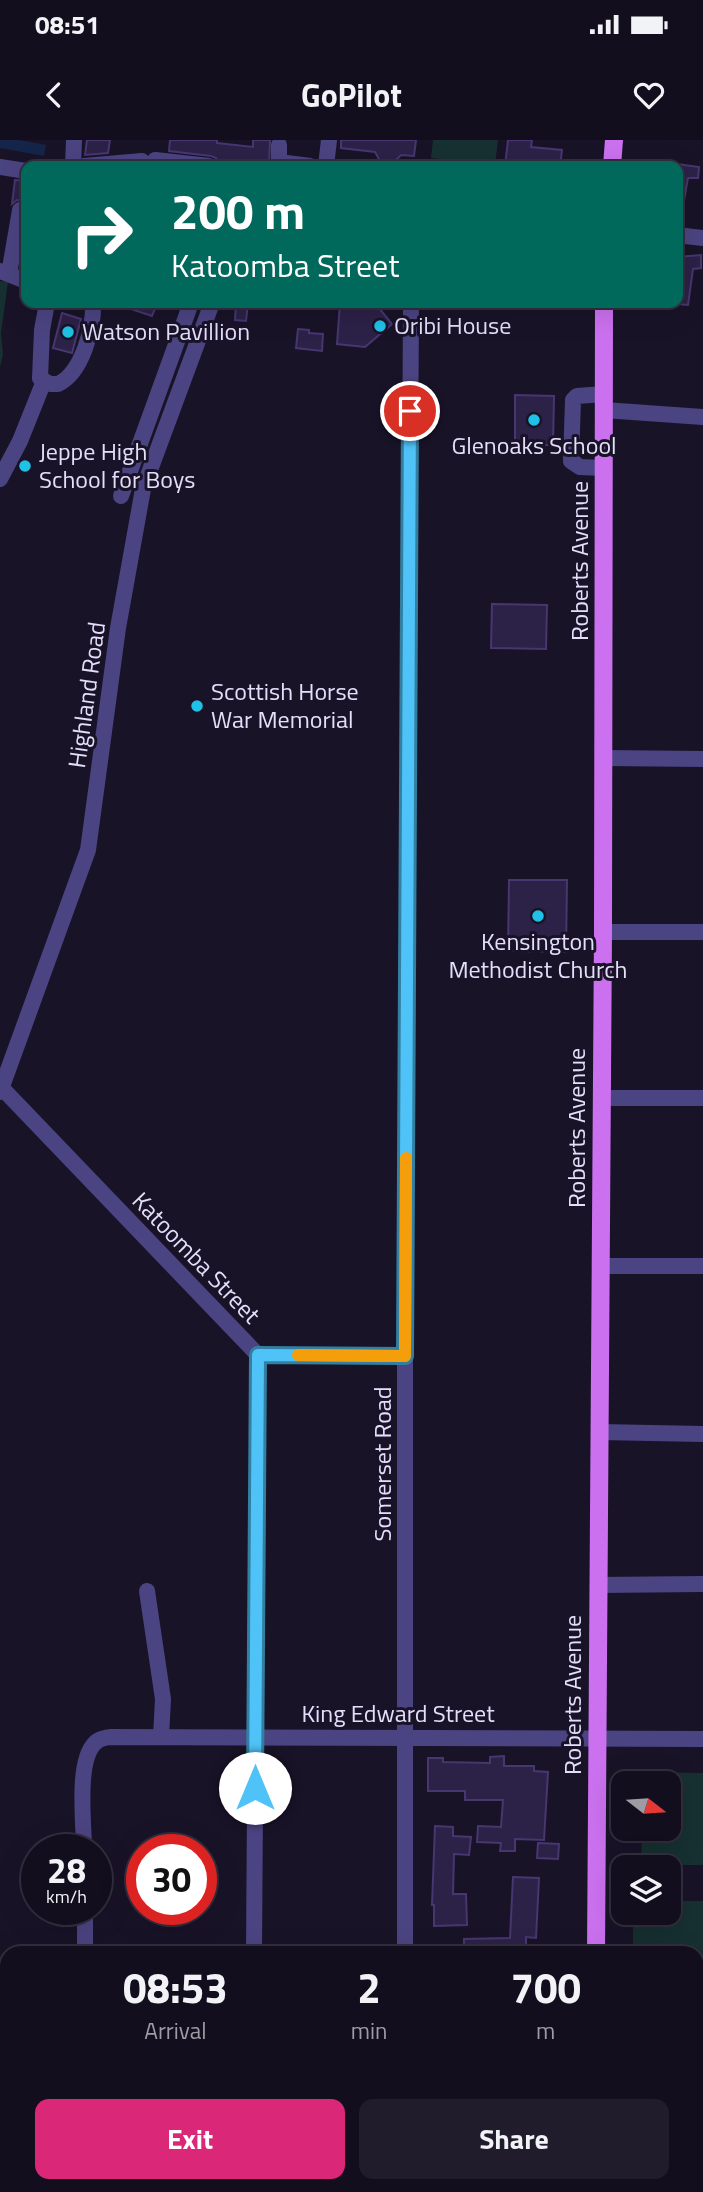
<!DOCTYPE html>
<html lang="en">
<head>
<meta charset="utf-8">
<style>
	:root { --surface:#130e1e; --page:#201c2b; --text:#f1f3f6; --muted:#9d9ca4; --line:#322e3c; --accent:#db2777 }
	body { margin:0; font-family:"Titillium Web",sans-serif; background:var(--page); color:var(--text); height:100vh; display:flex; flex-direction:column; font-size:26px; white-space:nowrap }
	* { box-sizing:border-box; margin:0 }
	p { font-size:23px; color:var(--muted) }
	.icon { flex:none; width:38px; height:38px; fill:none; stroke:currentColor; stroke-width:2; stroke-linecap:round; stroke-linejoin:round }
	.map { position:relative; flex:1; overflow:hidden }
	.drawer { position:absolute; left:0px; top:1806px; width:704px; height:247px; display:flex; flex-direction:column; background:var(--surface); border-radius:21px 21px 0 0; box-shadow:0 7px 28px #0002,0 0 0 2px var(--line) }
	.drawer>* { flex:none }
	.banner { position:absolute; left:21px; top:21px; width:662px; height:147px; border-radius:14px; box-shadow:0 7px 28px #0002,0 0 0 2px var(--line); background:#00695c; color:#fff; overflow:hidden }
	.needle { width:46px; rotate:107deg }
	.tools { position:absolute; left:611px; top:1631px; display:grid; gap:14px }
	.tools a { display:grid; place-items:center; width:70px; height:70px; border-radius:14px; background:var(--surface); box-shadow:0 7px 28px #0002,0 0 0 2px var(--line); font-size:35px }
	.speed { position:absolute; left:21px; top:1694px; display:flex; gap:14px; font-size:35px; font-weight:700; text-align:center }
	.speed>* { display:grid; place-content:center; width:91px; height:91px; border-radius:50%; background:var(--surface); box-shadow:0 7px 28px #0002,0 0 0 2px var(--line); line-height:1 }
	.speed small { font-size:18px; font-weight:400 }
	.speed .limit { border:10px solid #d22; background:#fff; color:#111 }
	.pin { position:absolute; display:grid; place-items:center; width:60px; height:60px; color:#fff; margin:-30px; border:4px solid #fff; border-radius:50%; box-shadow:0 2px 7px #0007 }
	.me { position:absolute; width:77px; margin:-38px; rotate:0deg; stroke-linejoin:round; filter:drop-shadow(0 0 5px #0008) }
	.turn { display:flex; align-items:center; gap:24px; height:147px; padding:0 35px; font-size:32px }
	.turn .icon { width:91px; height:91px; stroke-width:2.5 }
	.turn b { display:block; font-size:49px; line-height:60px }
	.eta { display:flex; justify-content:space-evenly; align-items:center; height:119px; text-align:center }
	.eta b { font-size:42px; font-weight:700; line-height:49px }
	.button { display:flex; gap:14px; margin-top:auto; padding:14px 35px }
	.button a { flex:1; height:80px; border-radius:14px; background:var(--accent); color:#fff; font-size:28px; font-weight:700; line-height:80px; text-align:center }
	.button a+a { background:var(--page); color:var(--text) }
	.status { display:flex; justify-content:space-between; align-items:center; height:49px; padding:0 35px; background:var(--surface); direction:ltr }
	.status svg { height:19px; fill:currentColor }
	header { display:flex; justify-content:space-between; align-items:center; height:91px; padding:0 35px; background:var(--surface); font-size:32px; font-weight:700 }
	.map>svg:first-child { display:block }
	.green { fill:#173031 }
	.water { fill:#15254a }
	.building { fill:#2c2147; stroke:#473670; stroke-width:2 }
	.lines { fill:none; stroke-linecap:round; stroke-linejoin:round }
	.minor { stroke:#4b4482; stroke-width:16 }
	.major { stroke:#cb71ef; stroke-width:18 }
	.route-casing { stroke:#337fa1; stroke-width:18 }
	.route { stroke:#4fc3f7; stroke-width:12 }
	.slow { stroke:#f59e0b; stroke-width:12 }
	.poi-dot { fill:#1fc1e6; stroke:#191328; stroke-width:2.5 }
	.labels { text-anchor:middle; stroke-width:6; stroke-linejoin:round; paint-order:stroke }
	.poi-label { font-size:24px; fill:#e4defb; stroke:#191328; text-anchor:start }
	.street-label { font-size:24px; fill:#e4defb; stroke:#191328 }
</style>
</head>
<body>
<div class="status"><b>08:51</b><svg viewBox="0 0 49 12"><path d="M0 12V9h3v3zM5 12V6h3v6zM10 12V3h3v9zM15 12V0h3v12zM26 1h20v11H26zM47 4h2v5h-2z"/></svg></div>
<header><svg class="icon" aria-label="back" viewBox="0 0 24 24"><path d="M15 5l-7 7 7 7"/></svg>GoPilot<svg class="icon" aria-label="heart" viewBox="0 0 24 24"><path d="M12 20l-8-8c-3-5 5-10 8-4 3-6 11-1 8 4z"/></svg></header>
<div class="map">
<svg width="703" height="2052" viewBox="0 0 703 2052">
	<rect width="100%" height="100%" fill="#191328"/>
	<g class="green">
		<polygon points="433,0 498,0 495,25 431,18"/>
		<polygon points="0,141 8,142 1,193 3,215 0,227"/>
		<polygon points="643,1632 703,1633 703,1725 641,1725 642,1689 668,1689 668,1643 643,1643"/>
		<polygon points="669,1761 703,1761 703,1899 697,1899 696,1813 633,1813 633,1773 668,1773"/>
	</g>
	<polygon class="water" points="0,0 19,0 46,5 44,16 0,8"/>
	<g class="building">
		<polygon points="87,0 110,0 108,13 85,15"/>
		<polygon points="170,0 217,0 217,3 253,7 253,0 270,0 269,26 219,25 216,18 211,16 169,11"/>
		<polygon points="341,0 416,0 414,16 401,15 394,22 387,24 380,21 375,12 341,8"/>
		<polygon points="508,0 532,0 531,7 562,10 560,26 505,26"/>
		<polygon points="677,24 699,27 698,38 688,38 683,66 677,66"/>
		<polygon points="15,40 26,41 26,62 17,60 12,64"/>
		<polygon points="701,115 701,128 693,129 688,165 677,164 677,117"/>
		<polygon points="119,163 157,163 152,176 119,165"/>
		<polygon points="236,163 248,163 246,181 235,180"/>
		<polygon points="340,163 375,163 392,184 365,207 337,204"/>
		<polygon points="62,173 81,179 72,213 53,208"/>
		<polygon points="298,189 309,190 309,193 323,194 322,211 296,208"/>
		<polygon points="515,255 554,256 553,305 515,305"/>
		<polygon points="492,464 547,465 546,509 491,508"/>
		<polygon points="509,740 567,740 566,812 508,811"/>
		<polygon points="504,1616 504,1626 534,1626 534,1631 548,1632 544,1700 515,1699 515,1711 500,1711 501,1703 477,1702 478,1686 501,1687 503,1660 465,1660 465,1651 428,1651 428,1618 443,1618 443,1622 490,1623 490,1617"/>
		<polygon points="435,1686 453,1687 453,1696 471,1697 469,1715 454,1714 453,1754 466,1754 467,1785 434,1786 434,1765 432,1765"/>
		<polygon points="538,1703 559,1704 558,1719 537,1718"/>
		<polygon points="513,1737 539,1738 536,1798 526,1797 526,1813 464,1813 464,1799 510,1798"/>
	</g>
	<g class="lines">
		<g class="minor">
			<polyline points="279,5 279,22 310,26"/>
			<polyline points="155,20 209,26"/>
			<polyline points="73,26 74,0"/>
			<polyline points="84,26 142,21"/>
			<polyline points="326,26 329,0"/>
			<polyline points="0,27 26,31"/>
			<polyline points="677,95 703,98"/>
			<polyline points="0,131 26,141"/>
			<polyline points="9,134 20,70"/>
			<path d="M47,163L42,190L40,238L50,244H58C82,233 94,188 93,163"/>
			<polyline points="604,254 577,256 573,260 571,321 580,327 604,328"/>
			<polyline points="604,270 703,277"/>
			<polyline points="0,339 20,301 44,241"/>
			<polyline points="121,356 191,163"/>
			<polyline points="603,618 703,619"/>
			<polyline points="603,792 703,792"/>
			<polyline points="0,946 258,1215 405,1216"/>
			<polyline points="0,952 88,710 118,488 143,349 212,163"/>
			<polyline points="601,958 703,958"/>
			<polyline points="600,1126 703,1126"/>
			<polyline points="599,1292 703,1294"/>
			<polyline points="598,1445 703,1444"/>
			<polyline points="147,1451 163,1559 161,1597"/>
			<path d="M84,1710C84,1684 76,1621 95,1603C100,1598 105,1598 110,1597L703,1599"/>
			<polyline points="85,1769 85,1813"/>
			<polyline points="254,1813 258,1215"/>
			<polyline points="405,1813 405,1216 411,163"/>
			<polyline points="482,2046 482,2052"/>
			<polyline points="86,2052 86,2046"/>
		</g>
		<g class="major">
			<polyline points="612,26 614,0"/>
			<polyline points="596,1813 603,792 604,163"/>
			<polyline points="593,2052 593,2046"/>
		</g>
	</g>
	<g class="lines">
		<g class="route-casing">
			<polyline id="route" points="255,1648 258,1215 405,1216 410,271"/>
		</g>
		<use href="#route" class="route"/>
		<polyline class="slow" points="298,1215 405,1216 406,1018"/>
	</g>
	<g class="poi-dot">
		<circle cx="380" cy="186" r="7"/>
		<circle cx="68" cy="192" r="7"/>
		<circle cx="534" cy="280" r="7"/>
		<circle cx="25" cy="326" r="7"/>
		<circle cx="197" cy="566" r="7"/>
		<circle cx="538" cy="776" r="7"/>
	</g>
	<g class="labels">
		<g class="poi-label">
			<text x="394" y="194">Oribi House</text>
			<text x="82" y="200">Watson Pavillion</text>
			<text x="534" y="314" text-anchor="middle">Glenoaks School</text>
			<text x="39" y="320">Jeppe High<tspan x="39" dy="28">School for Boys</tspan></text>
			<text x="211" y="560">Scottish Horse<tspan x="211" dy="28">War Memorial</tspan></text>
			<text x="538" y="810" text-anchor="middle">Kensington<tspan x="538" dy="28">Methodist Church</tspan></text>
		</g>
		<g class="street-label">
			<text transform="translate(580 421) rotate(-90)" y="8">Roberts Avenue</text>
			<text transform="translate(87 555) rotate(-82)" y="8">Highland Road</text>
			<text transform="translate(577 988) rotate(-90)" y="8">Roberts Avenue</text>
			<text transform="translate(196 1118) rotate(46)" y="8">Katoomba Street</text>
			<text transform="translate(383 1324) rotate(-90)" y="8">Somerset Road</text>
			<text transform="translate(573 1555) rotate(-90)" y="8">Roberts Avenue</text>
			<text x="398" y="1582">King Edward Street</text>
		</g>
	</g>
</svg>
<div class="tools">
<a><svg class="needle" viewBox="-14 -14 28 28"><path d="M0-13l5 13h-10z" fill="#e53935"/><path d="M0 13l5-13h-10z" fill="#9d9ca4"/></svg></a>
<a><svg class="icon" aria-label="layers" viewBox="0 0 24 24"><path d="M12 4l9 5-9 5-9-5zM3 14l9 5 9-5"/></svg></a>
</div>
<div class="speed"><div>28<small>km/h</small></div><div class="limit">30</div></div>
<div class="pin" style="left:410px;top:271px;background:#d93025"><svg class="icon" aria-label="arrive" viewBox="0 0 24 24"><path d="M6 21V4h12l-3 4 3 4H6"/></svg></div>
<svg class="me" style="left:255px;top:1648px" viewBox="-20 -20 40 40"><circle r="19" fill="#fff"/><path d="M0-13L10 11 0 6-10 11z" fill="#4fc3f7"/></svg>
<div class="banner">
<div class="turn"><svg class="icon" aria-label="right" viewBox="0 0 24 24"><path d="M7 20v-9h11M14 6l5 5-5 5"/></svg><div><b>200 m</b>Katoomba Street</div></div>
</div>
<section class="drawer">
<div class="eta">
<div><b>08:53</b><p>Arrival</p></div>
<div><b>2</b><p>min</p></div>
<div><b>700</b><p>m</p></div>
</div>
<div class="button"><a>Exit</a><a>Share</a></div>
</section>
</div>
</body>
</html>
